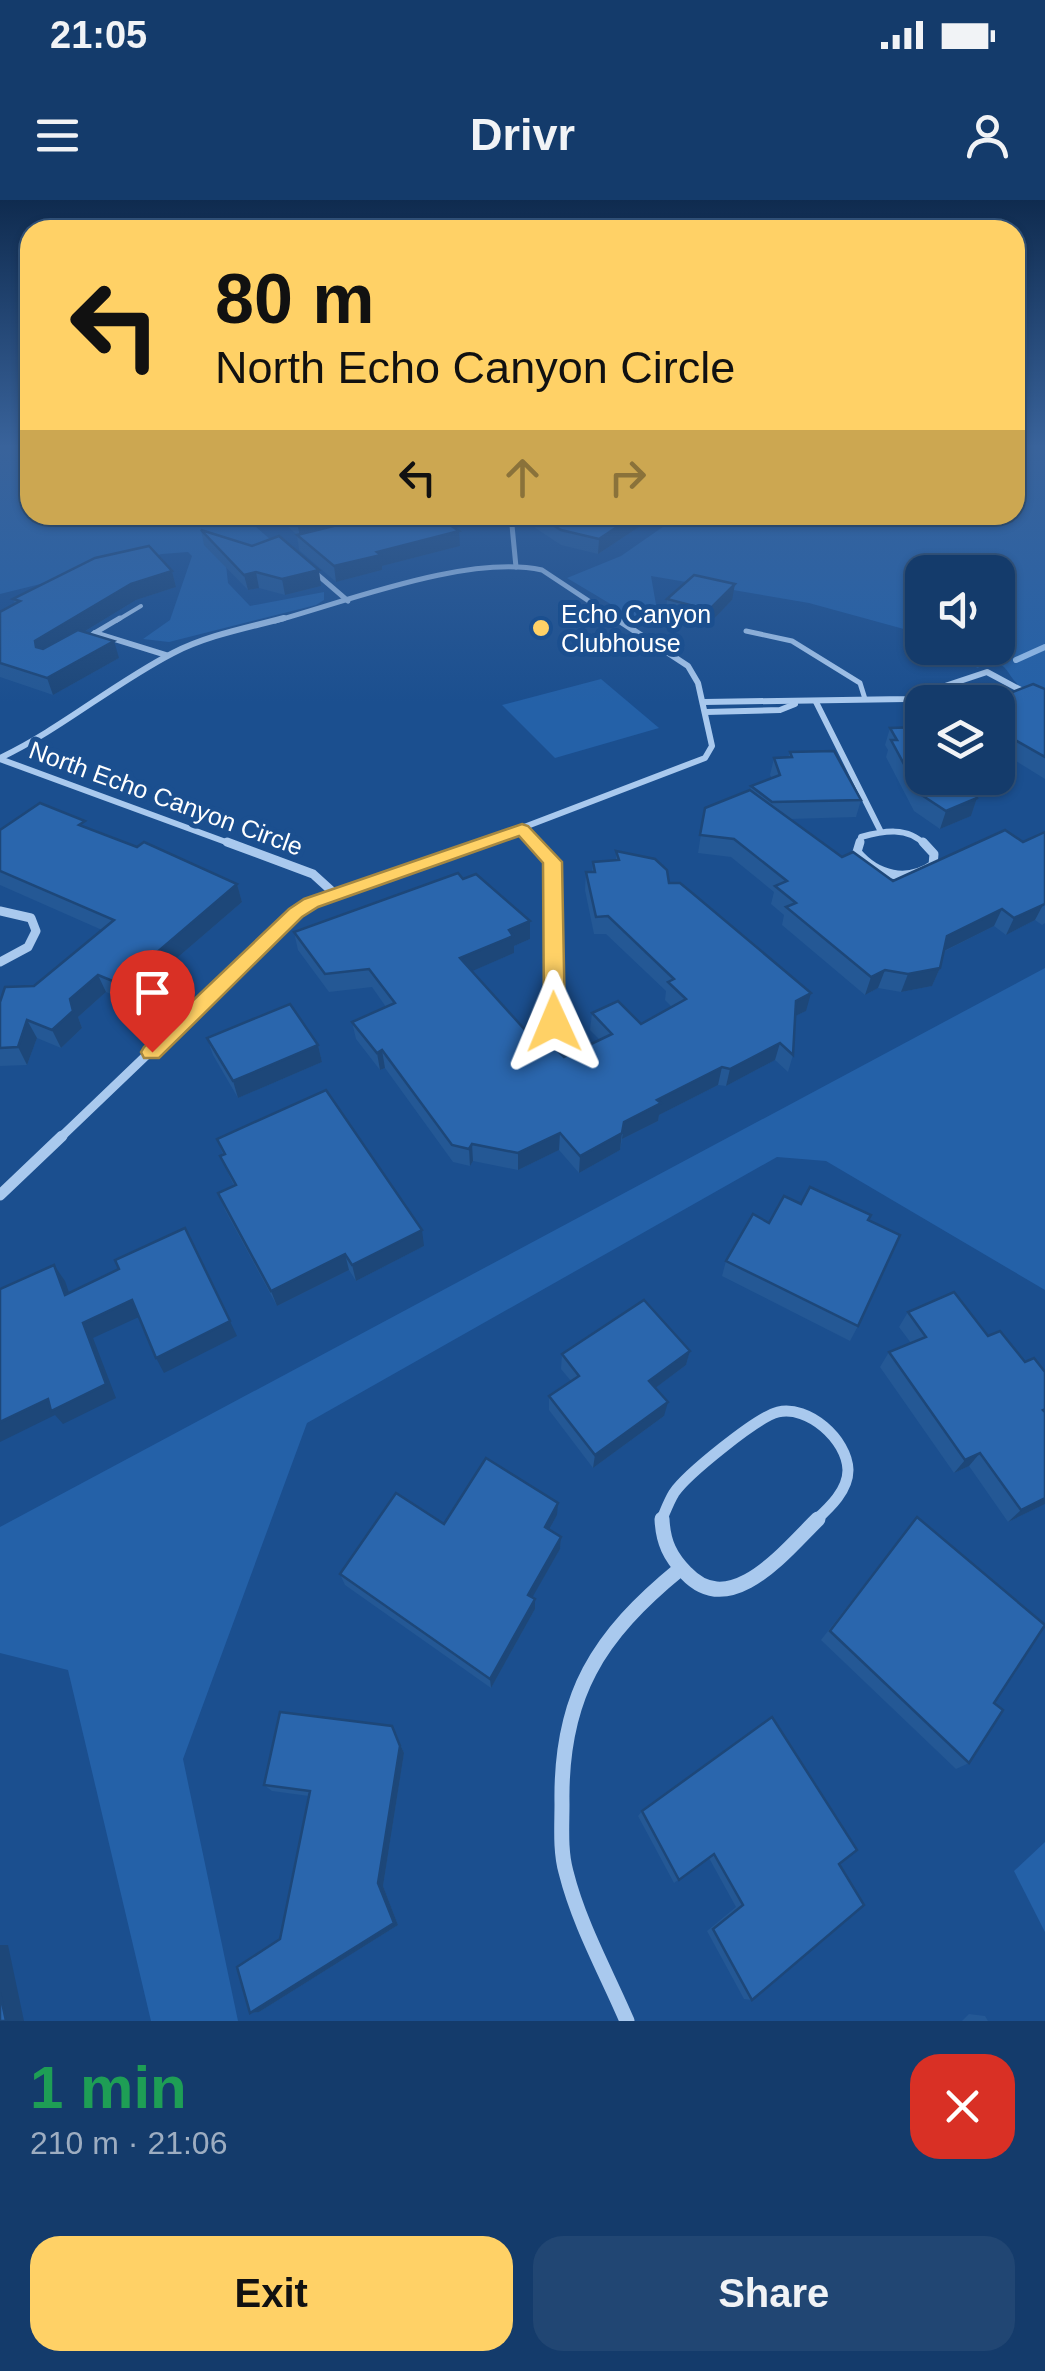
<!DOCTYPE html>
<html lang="en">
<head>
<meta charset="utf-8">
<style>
	:root { --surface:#143b6b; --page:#214673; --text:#f1f3f6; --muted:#9dadc1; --line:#33557e; --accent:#ffd166 }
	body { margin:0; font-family:Arial,sans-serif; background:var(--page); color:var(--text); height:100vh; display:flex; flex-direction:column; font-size:38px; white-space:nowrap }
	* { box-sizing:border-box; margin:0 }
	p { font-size:32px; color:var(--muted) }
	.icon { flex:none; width:55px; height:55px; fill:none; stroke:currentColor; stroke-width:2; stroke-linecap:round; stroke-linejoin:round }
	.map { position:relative; height:1821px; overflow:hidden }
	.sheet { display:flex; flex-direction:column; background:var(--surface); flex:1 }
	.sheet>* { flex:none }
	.guide { position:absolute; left:20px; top:20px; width:1005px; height:305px; border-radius:30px; box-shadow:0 2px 8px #0004,0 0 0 2px var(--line); background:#ffd166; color:#111; overflow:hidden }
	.fabs { position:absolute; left:905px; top:355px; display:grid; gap:20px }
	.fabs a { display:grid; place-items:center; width:110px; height:110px; border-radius:20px; background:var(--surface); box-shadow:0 2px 8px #0004,0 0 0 2px var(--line); font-size:50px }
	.pin { position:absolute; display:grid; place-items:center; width:85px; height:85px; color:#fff; margin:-102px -42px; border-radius:50% 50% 50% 0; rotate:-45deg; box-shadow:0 0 10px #0007 }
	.pin .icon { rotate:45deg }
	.me { position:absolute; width:110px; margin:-55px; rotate:359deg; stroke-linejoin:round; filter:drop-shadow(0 0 8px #0008) }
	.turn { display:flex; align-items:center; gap:35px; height:210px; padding:0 30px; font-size:45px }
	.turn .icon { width:130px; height:130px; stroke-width:2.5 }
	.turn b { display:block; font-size:70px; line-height:85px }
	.lanes { display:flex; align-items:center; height:95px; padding:0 30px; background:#0003; justify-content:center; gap:50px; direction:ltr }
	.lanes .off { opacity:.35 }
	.round { display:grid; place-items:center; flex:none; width:105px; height:105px; border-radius:30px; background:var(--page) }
	.summary { display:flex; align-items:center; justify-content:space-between; height:170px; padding:0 30px }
	h1 { font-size:60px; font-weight:600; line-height:75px; color:#1e9e55 }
	.cta { display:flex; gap:20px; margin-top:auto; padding:20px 30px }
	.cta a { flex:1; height:115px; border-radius:30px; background:var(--accent); color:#111; font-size:40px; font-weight:600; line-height:115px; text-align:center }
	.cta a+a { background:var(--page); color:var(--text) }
	.status { display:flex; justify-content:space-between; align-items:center; height:70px; padding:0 50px; background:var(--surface); direction:ltr }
	.status svg { height:28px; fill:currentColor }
	header { display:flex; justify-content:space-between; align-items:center; height:130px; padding:0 30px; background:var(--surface); font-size:45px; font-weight:600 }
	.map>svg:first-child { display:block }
	.green { fill:#2461a8 }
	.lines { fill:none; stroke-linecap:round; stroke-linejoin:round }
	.stream { stroke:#9cc4f0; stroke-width:6 }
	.service-far1 { stroke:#a9c9ee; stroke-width:4 }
	.service { stroke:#a9c9ee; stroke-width:5 }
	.minor-far4 { stroke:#a9c9ee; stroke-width:5 }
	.minor-far3 { stroke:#a9c9ee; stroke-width:6 }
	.minor-far2 { stroke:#a9c9ee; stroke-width:9 }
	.minor-far1 { stroke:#a9c9ee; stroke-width:11 }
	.minor { stroke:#a9c9ee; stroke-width:15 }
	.wall { fill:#245895 }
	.shaded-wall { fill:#1d4779 }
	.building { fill:#2a66ad; stroke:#1d4779; stroke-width:2.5 }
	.route { fill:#ffd166; stroke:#a68842; stroke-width:2.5 }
	.poi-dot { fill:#ffd166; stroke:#1b4f8f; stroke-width:4 }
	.labels { text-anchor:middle; stroke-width:10; stroke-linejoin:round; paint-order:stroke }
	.far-poi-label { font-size:25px; fill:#fff; stroke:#1b4f8f; text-anchor:start }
	.far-street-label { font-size:25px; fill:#fff; stroke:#1b4f8f }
</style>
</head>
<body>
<div class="status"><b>21:05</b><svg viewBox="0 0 49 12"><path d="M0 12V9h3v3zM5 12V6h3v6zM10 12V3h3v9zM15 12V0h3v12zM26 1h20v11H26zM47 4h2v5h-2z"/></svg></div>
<header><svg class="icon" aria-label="menu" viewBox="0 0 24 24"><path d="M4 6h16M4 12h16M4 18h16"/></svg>Drivr<svg class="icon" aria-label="person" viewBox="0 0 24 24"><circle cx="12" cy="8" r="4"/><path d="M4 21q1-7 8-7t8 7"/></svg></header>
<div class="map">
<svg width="1045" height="1821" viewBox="0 0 1045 1821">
	<rect width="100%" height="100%" fill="#1b4f8f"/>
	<g class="green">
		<polygon points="0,248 30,248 30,315 242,315 271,340 226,365 228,383 250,406 324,392 324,400 316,405 169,442 143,439 170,420 192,356 188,352 162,354 0,394"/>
		<path d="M1015,248H1045V489L1022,488C1002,473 1012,457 977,468L967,454L968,448H998V372H922V434L809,403L651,376L658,416L639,421L567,378L621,356L680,315H1015Z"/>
		<polygon points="601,479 659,528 555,558 502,505"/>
		<polygon points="1045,768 1045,1090 826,961 777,957 307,1223 183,1559 238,1821 151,1821 68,1470 0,1453 0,1327"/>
		<polygon points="1045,1642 1045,1732 1014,1671"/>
	</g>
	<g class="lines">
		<polyline class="stream" points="1016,460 1045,447"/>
		<polyline class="service-far1" points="116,421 141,406"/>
		<g class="service">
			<polyline points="746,431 792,441 860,483 865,499"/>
			<polyline points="93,434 120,418"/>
		</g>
		<g class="minor-far4">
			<polyline points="511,315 516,367"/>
			<polyline points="312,370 348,401"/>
			<path d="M275,421C348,401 469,354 542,370L619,421"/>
		</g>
		<g class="minor-far3">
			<polyline points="95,433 166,455"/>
			<polyline points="704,502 906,499 987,472 1045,503"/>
			<polyline points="816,502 880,630"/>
			<polyline points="706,512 780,510 795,504"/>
			<path d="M0,558C61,529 113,484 173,453C208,435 247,428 284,418"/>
			<polyline points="0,559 234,645"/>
			<polyline points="522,629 537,645"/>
			<polyline points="477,645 705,558 712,546 698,483 688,466 615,418"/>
			<path d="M859,645L861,637C883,631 908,626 925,645"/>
		</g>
		<g class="minor-far2">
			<polyline points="227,642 313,674 335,694"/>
			<polyline points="535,642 553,662 554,822"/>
			<path d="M860,642L857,652C877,676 907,683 933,665L934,654L923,642"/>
			<polyline points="0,711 31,718 36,731 28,747 0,762"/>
			<polyline points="60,938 295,713 311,703 484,642"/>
		</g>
		<g class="minor-far1">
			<polyline points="0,995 62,936"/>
			<path d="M661,1321C665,1312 669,1301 674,1293C686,1275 757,1217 778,1212C808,1205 847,1239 848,1270C848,1291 829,1308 815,1321"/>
		</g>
		<g class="minor">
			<path d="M662,1319C663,1342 670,1357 686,1373C731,1421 786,1350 818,1319"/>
			<path d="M627,1821C606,1772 579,1724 566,1672C560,1651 562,1626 562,1604C560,1496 598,1436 680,1369"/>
		</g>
	</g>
	<g class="wall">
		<polygon points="275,315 505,315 454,328 460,346 382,366 382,370 336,382 299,350 297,335"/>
		<polygon points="516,315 645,315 645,323 598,354 561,345"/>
		<polygon points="201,330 321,386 285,395 259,388 248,390 204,345"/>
		<polygon points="172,371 176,387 136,400 84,432 119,458 53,495 0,477 0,412 15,404 13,399"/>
		<polygon points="667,399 732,400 707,426 666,415"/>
		<polygon points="1045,489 1045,579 998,550 998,502"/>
		<polygon points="890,528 977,598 971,616 940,629 914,611 886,557 888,550 885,545"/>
		<polygon points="790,552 861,600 856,617 790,619 842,657 893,681 1023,642 1045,632 1045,723 1042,725 1035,720 1006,735 994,726 943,752 940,768 932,786 901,792 878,788 865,795 782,725 784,715 771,704 774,692 731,657 698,653 705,608 750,590 751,586 772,578 770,575 774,558 788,558"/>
		<polygon points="88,628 237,684 242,702 127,801 106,792 78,817 82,828 61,848 37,838 27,865 0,866 0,802 34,786 102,730 0,685 0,630"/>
		<polygon points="616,651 669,683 806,811 795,816 793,855 788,872 775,860 726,886 718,885 659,915 658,921 622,939 620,950 579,973 559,950 518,970 473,961 470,966 453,962 385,868 380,870 356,839 352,822 386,807 372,787 329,792 298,750 294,732 530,739 514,746 514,753 472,771 545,852 564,857 600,840 590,830 592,813 641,824 672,807 665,800 666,791 606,734 594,734 585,690 586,672 592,672 593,662 616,660"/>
		<polygon points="207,838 318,845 322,862 238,898 213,855"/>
		<polygon points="217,939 424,1046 356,1081 349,1070 277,1106 225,1010 218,993 234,986 220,956 223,955"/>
		<polygon points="801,1004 868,1020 858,1126 850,1141 722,1076 726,1061 769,1023"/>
		<polygon points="908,1112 1045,1304 1008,1322 969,1266 954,1273 880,1167 889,1152 911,1143 899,1127"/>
		<polygon points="690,1151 686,1165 655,1188 664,1216 593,1268 549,1210 549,1196 571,1181 561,1169 562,1154"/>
		<polygon points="557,1315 549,1330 561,1337 560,1349 532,1397 535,1409 491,1488 345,1385 340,1374 444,1324"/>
		<polygon points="917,1317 969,1563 956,1569 821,1440"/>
		<polygon points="396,1533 404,1553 383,1686 398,1725 259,1812 250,1813 280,1739 309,1596 272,1591 264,1585"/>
		<polygon points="642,1611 839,1664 752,1800 744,1799 707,1731 736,1707 709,1658 674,1683 638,1616"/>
		<polygon points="969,1814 985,1816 988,1821 962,1821"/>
	</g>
	<g class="shaded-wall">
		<polygon points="325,315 342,315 343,326 300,337 297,322"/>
		<polygon points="445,315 505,315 439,332 438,317"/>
		<polygon points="635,315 645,315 645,323 598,354 599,339"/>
		<polygon points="459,331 460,346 382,366 382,370 336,382 334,366 377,352"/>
		<polygon points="319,370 321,386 285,395 282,379"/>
		<polygon points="172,371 176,387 136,400 41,458 35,441 131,384"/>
		<polygon points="256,372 259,388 248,390 244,375"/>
		<polygon points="735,384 732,400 707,426 709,410"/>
		<polygon points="114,441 119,458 53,495 47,478"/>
		<polygon points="977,598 971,616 940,629 946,611"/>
		<polygon points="237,684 242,702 127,801 120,784"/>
		<polygon points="1044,703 1035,720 1006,735 1014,718"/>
		<polygon points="1002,709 994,726 940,753 947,736"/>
		<polygon points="530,721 530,739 514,746 514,753 461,776 460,758 509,730"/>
		<polygon points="940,768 932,786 901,792 908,774"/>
		<polygon points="885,770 878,788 865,795 871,777"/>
		<polygon points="98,775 106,792 78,817 82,828 61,848 52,830 70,799"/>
		<polygon points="811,793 806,811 791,818 796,801"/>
		<polygon points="27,820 37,838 27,865 18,847"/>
		<polygon points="780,843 775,860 726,886 730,869"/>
		<polygon points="318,845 322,862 238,898 233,881"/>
		<polygon points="382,850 385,868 380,870 377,853"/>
		<polygon points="722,867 718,885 659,915 658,921 622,939 624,922 657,900"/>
		<polygon points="560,933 559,950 518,970 518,953"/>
		<polygon points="622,933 620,950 579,973 580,956"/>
		<polygon points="472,944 473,961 470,966 469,949"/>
		<polygon points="422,1030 424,1046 356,1081 352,1065"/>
		<polygon points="345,1054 349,1070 277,1106 271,1091"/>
		<polygon points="54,1065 65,1081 75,1110 65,1095"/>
		<polygon points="132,1100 141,1116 93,1138 116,1198 63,1224 55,1215 0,1242 0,1222 48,1199 83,1123"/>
		<polygon points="230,1121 237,1136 164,1173 156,1158"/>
		<polygon points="690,1151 686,1165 646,1195 649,1181"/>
		<polygon points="668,1202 664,1216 593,1268 595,1255"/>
		<polygon points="980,1253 969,1266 954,1273 965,1260"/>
		<polygon points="1045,1298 1045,1304 1008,1322 1021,1310"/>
		<polygon points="558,1303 557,1315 544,1339 545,1327"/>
		<polygon points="561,1337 560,1349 528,1405 528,1395"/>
		<polygon points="535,1399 535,1409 491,1488 490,1479"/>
		<polygon points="392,1526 404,1553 383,1686 398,1725 259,1812 250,1813 378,1683"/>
		<polygon points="0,1745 8,1745 24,1821 6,1821 0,1793"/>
	</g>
	<g class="building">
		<polygon points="289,315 325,315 297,322"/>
		<polygon points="348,315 445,315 438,317 459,331 377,352 381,355 334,366 297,335 346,323"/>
		<polygon points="537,315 635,315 599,339 561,330"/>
		<polygon points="201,330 252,346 279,336 319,370 282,379 256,372 244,375"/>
		<polygon points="149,346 172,371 131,384 35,441 36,447 43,449 78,430 114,441 47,478 0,463 0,412 20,401 13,399 95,358"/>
		<polygon points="694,375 735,384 709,410 667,399"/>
		<polygon points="1033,484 1045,489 1045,557 1001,532 998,533 998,525 1012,524 998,516 998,502 987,502"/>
		<polygon points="922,527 922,578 968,578 977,598 946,611 920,594 891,540 897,540 890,528"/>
		<polygon points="834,551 861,600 772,602 751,586 780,575 774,558 792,557 790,552"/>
		<polygon points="750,590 842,657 853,652 893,681 1005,630 1023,642 1045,632 1045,704 1014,718 1002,709 947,736 940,768 908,774 885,770 871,777 786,707 796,703 775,686 787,681 734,639 700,635 705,608"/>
		<polygon points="40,603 85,621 79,625 137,647 144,642 237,684 120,784 98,775 70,799 73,811 52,830 27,820 18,847 0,848 0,802 5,787 34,786 114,720 0,671 0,630"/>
		<polygon points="616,651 655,659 667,670 669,683 680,683 691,692 811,793 796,801 793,855 780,843 730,869 722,867 657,900 661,903 624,922 622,933 580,956 560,933 518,953 472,944 469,949 452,945 382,850 377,853 352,822 395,803 369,769 325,774 294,732 458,673 463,679 476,674 530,721 509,730 513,736 460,758 545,852 555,848 564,857 612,834 592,813 618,801 641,824 686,799 668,782 674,779 608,716 596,717 586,672 595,672 593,662 619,660"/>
		<polygon points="290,804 318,845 233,881 207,838"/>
		<polygon points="326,890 422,1030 352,1065 345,1054 271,1091 218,993 236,985 220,956 225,954 217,939"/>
		<polygon points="810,987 871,1015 868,1020 900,1035 858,1126 726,1061 753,1014 769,1023 784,996 801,1004"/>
		<polygon points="185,1028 230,1121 156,1158 132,1100 83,1123 106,1184 51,1211 48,1199 0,1222 0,1089 54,1065 65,1095 119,1069 115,1060"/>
		<polygon points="954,1092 988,1136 1000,1131 1025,1162 1034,1158 1045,1172 1045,1209 1043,1210 1045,1212 1045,1298 1021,1310 980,1253 965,1260 889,1152 926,1137 908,1112"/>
		<polygon points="644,1100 690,1151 649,1181 668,1202 595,1255 549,1196 579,1176 562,1154"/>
		<polygon points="486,1258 558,1303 545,1327 561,1337 528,1395 535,1399 490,1479 340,1374 396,1293 444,1324"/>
		<polygon points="917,1317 1045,1425 994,1503 1003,1510 969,1563 830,1431"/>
		<polygon points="280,1512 392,1526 400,1546 378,1683 394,1723 250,1813 237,1767 280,1739 310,1591 264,1585"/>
		<polygon points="772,1517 857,1650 839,1664 864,1705 752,1800 713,1729 743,1705 714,1654 679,1680 642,1611"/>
		<polygon points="0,1793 6,1821 0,1821"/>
	</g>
	<linearGradient id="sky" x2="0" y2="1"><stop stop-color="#0f2b4f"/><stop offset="0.49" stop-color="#39639b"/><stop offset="1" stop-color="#39639b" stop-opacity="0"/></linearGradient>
	<rect width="1045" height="503" fill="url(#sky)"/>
	<polygon class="route" points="522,624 528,626 562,662 565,822 562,827 547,827 544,822 543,663 519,636 318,707 302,717 159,858 144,858 141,852 144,847 289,709 304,699"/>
	<circle class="poi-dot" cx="541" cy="428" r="10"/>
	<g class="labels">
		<g class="far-poi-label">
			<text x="561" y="423">Echo Canyon<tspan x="561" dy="29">Clubhouse</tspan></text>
		</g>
		<g class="far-street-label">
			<text transform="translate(166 598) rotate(20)" y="9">North Echo Canyon Circle</text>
		</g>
	</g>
</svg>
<div class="fabs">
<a><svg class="icon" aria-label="sound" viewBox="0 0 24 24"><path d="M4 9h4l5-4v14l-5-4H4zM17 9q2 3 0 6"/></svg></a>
<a><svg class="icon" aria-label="layers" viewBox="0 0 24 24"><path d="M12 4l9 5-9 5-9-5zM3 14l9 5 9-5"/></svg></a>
</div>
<div class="pin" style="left:152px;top:852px;background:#d93025"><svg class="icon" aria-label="arrive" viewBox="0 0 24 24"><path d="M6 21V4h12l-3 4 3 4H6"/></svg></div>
<svg class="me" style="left:554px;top:822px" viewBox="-20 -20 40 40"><path d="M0-17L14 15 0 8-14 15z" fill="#ffd166" stroke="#fff" stroke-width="4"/></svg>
<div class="guide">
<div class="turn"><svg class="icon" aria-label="left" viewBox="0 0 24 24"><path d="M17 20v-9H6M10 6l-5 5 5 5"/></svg><div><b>80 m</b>North Echo Canyon Circle</div></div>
<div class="lanes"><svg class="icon" aria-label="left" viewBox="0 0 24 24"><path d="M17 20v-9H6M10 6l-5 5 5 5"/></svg><svg class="icon off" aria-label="ahead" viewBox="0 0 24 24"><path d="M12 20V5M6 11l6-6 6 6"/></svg><svg class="icon off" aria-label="right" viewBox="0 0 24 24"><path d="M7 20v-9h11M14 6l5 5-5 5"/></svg></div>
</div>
</div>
<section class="sheet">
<div class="summary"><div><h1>1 min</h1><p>210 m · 21:06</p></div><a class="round" style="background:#d93025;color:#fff"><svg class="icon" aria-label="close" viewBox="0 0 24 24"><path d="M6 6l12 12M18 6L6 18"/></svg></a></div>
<div class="cta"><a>Exit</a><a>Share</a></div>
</section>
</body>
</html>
